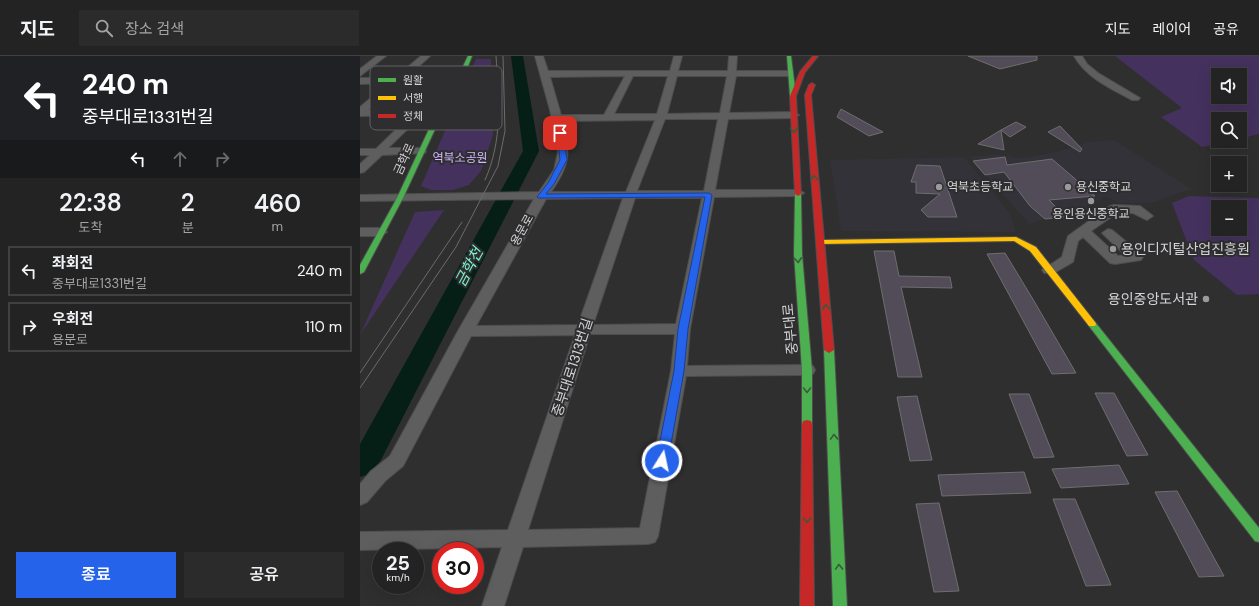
<!DOCTYPE html>
<html lang="ko">
<head>
<meta charset="utf-8">
<style>
	:root { --surface:#232323; --page:#2b2b2b; --text:#f1f3f6; --muted:#a3a4a6; --line:#404041; --accent:#2563eb }
	body { margin:0; font-family:"DM Sans","Noto Sans KR",sans-serif; background:var(--page); color:var(--text); height:100vh; display:flex; flex-direction:column; font-size:15px; white-space:nowrap }
	* { box-sizing:border-box; margin:0 }
	p { font-size:13px; color:var(--muted) }
	.icon { flex:none; width:22px; height:22px; fill:none; stroke:currentColor; stroke-width:2; stroke-linecap:round; stroke-linejoin:round }
	.map { position:relative; flex:1; overflow:hidden }
	.drawer { display:flex; flex-direction:column; background:var(--surface); width:360px }
	.drawer>* { flex:none }
	.banner { background:#202124; color:#fff; overflow:hidden }
	.buttons { position:absolute; left:851px; top:12px; display:grid; gap:8px }
	.buttons a { display:grid; place-items:center; width:36px; height:36px; border-radius:0px; background:var(--surface); box-shadow:0 4px 16px #0002,0 0 0 1px var(--line); font-size:20px }
	.speed { position:absolute; left:12px; top:486px; display:flex; gap:8px; font-size:20px; font-weight:700; text-align:center }
	.speed>* { display:grid; place-content:center; width:52px; height:52px; border-radius:50%; background:var(--surface); box-shadow:0 4px 16px #0002,0 0 0 1px var(--line); line-height:1 }
	.speed small { font-size:10px; font-weight:400 }
	.speed .limit { border:6px solid #d22; background:#fff; color:#111 }
	.pin { position:absolute; display:grid; place-items:center; width:34px; height:34px; color:#fff; margin:-17px; border-radius:8px; box-shadow:0 2px 6px #0006 }
	.me { position:absolute; width:44px; margin:-22px; rotate:10deg; stroke-linejoin:round; filter:drop-shadow(0 0 3px #0008) }
	.turn { display:flex; align-items:center; gap:14px; height:84px; padding:0 16px; font-size:18px }
	.turn .icon { width:52px; height:52px; stroke-width:2.5 }
	.turn b { display:block; font-size:28px; line-height:34px }
	.lanes { display:flex; align-items:center; height:38px; padding:0 16px; background:#0003; justify-content:center; gap:20px; direction:ltr }
	.lanes .off { opacity:.35 }
	.eta { display:flex; justify-content:space-evenly; align-items:center; height:68px; text-align:center }
	.eta b { font-size:24px; font-weight:600; line-height:28px }
	.cta { display:flex; gap:8px; margin-top:auto; padding:8px 16px }
	.cta a { flex:1; height:46px; border-radius:0px; background:var(--accent); color:#fff; font-size:16px; font-weight:600; line-height:46px; text-align:center }
	.cta a+a { background:var(--page); color:var(--text) }
	ul { padding:0; list-style:none }
	li { display:flex; align-items:center; gap:12px; height:50px; margin:0 8px 6px; padding:0 8px; border:2px solid var(--line); border-radius:0px }
	li div { flex:1 }
	li b { display:block; font-size:15px }
	li em { font-style:normal }
	header { display:flex; align-items:center; gap:24px; box-sizing:border-box; height:56px; padding:0 20px; background:var(--surface); border-bottom:1px solid var(--line) }
	header strong { font-size:19px }
	nav { display:flex; gap:22px; margin-inline-start:auto; font-size:14px }
	.search { width:280px; height:36px; background:var(--page); display:flex; align-items:center; gap:10px; box-sizing:border-box; padding:0 14px; border-radius:0px; color:var(--muted); font-size:15px }
	main { display:flex; flex:1; min-height:0 }
	.map>svg:first-child { display:block }
	.built { fill:#333239 }
	.green { fill:#44315e; fill-rule:evenodd }
	.lines { fill:none; stroke-linecap:round; stroke-linejoin:round }
	.river { fill:#061f16; fill-rule:evenodd }
	.building { fill:#514c57; stroke:#6e6e6f }
	.street-casing { stroke:#4d4d4d; stroke-width:2 }
	.fast-casing { stroke:#4d4d4d; stroke-width:2 }
	.slow-casing { stroke:#4d4d4d; stroke-width:2 }
	.jam-casing { stroke:#4d4d4d; stroke-width:2 }
	.street { fill:#5e5e5e; fill-rule:evenodd }
	.fast { fill:#4caf50; fill-rule:evenodd }
	.slow { fill:#ffc107; fill-rule:evenodd }
	.jam { fill:#c62828; fill-rule:evenodd }
	.tram { stroke:#6c6c6d; stroke-width:1 }
	.oneway { stroke:#385b3b }
	.route { fill:#2563eb; stroke:#184099 }
	.poi-dot { fill:#9a9a9b; stroke:#2e2e30; stroke-width:1.5 }
	.labels { text-anchor:middle; stroke-width:4; stroke-linejoin:round; paint-order:stroke }
	.far-park-label { font-size:12px; fill:#d2b7fe; stroke:#2e2e30 }
	.far-street-label { font-size:12px; fill:#d4d4d5; stroke:#2e2e30 }
	.far-poi-label { font-size:12px; fill:#d4d4d5; stroke:#2e2e30; text-anchor:start }
	.poi-label { font-size:14px; fill:#d4d4d5; stroke:#2e2e30; text-anchor:start }
	.street-label { font-size:14px; fill:#d4d4d5; stroke:#2e2e30 }
	.water-label { font-size:15px; font-style:italic; fill:#7af5cc; stroke:#2e2e30 }
	.key { fill:#2e2e30; stroke:#606062; stroke-width:1 }
	.key-label { font-size:11px; fill:#d4d4d5 }
</style>
</head>
<body>
<header>
<strong>지도</strong>
<div class="search"><svg class="icon" aria-label="search" viewBox="0 0 24 24"><circle cx="10" cy="10" r="6"/><path d="M15 15l6 6"/></svg>장소 검색</div>
<nav><a>지도</a><a>레이어</a><a>공유</a></nav>
</header>
<main>
<section class="drawer">
<div class="banner">
<div class="turn"><svg class="icon" aria-label="left" viewBox="0 0 24 24"><path d="M17 20v-9H6M10 6l-5 5 5 5"/></svg><div><b>240 m</b>중부대로1331번길</div></div>
<div class="lanes"><svg class="icon" aria-label="left" viewBox="0 0 24 24"><path d="M17 20v-9H6M10 6l-5 5 5 5"/></svg><svg class="icon off" aria-label="ahead" viewBox="0 0 24 24"><path d="M12 20V5M6 11l6-6 6 6"/></svg><svg class="icon off" aria-label="right" viewBox="0 0 24 24"><path d="M7 20v-9h11M14 6l5 5-5 5"/></svg></div>
</div>
<div class="eta">
<div><b>22:38</b><p>도착</p></div>
<div><b>2</b><p>분</p></div>
<div><b>460</b><p>m</p></div>
</div>
<ul>
<li><svg class="icon" aria-label="left" viewBox="0 0 24 24"><path d="M17 20v-9H6M10 6l-5 5 5 5"/></svg><div><b>좌회전</b><p>중부대로1331번길</p></div><em>240 m</em></li>
<li><svg class="icon" aria-label="right" viewBox="0 0 24 24"><path d="M7 20v-9h11M14 6l5 5-5 5"/></svg><div><b>우회전</b><p>용문로</p></div><em>110 m</em></li>
</ul>
<div class="cta"><a>종료</a><a>공유</a></div>
</section>
<div class="map">
<svg width="899" height="550" viewBox="0 0 899 550">
	<rect width="100%" height="100%" fill="#2f2f2f"/>
	<g class="built">
		<polygon points="754,84 833,134 824,135 792,147 760,147 746,141 706,161 685,163 669,168 610,101 637,98 660,102 697,96 728,86"/>
		<polygon points="604,101 650,158 656,176 481,175 470,104"/>
	</g>
	<g class="green">
		<path d="M755,0H899V78L880,83V63H858V85H870L842,91L801,61L822,52ZM858,19H880V41H858Z"/>
		<polygon points="116,3 131,3 133,79 121,115 109,129 93,134 71,134 61,130"/>
		<path d="M829,140L899,142V238L877,239L834,204L812,147ZM858,151H880V173H858Z"/>
		<polygon points="84,154 0,279 55,156"/>
	</g>
	<g class="lines">
		<polygon class="river" points="151,0 163,0 179,95 21,404 10,418 0,421 0,388 163,95"/>
	</g>
	<g class="building">
		<polygon points="608,0 677,0 677,4 640,13"/>
		<polygon points="481,53 523,76 509,80 477,61"/>
		<polygon points="656,66 666,71 650,81 641,74"/>
		<polygon points="700,70 722,93 720,96 688,76"/>
		<polygon points="641,74 644,94 618,88"/>
		<polygon points="645,101 647,109 692,103 735,140 689,144 706,161 685,163 670,150 644,116 625,119 613,105"/>
		<polygon points="557,109 580,110 597,161 568,161 561,154 580,138 556,137 556,126 551,126"/>
		<polygon points="514,195 534,195 539,220 590,221 592,232 541,231 562,321 538,321"/>
		<polygon points="645,197 674,245 716,317 692,318 627,198"/>
		<polygon points="735,337 754,337 788,399 767,400"/>
		<polygon points="649,338 669,338 694,401 674,402"/>
		<polygon points="557,340 572,404 550,405 537,341"/>
		<polygon points="759,409 769,428 701,432 692,413"/>
		<polygon points="664,416 671,437 582,440 578,419"/>
		<polygon points="817,435 864,520 839,521 795,436"/>
		<polygon points="693,443 715,443 751,529 726,530"/>
		<polygon points="579,447 599,535 574,536 556,448"/>
	</g>
	<g class="lines">
		<g class="street-casing">
			<g id="street">
				<polygon points="17,0 26,0 0,20 0,13"/>
				<polygon points="61,0 70,0 46,22 100,20 104,23 100,26 40,27 8,54 80,53 85,56 80,59 62,59 28,92 61,92 66,95 65,97 22,99 4,116 0,117 0,108 10,99 0,99 0,93 16,93 51,59 0,60 0,51 29,27 0,28 0,22 35,22"/>
				<path d="M175,0H183L188,15H310L314,0H322L318,15H368L369,0H377L376,15H433V19L430,20H376L369,57L434,56L439,59L434,62L368,63L355,134H438L444,137L438,140L354,141L330,273L327,310L447,309L453,310L455,314L453,318L447,319L326,320L298,480L295,486L288,488L163,491L144,550H122L142,491L0,494V476L148,474L215,279L111,280L43,410L25,425L7,446L0,449V428L11,415L30,400L98,275L174,143L0,145V139L179,136L194,114L198,96L190,54ZM265,20L244,59H201L190,21ZM273,20H308L297,58H254ZM317,20H367L360,57L307,58ZM305,63H358L344,135H277ZM295,64L266,136H191C210,109 211,97 202,65ZM263,142L218,269L116,270L186,143ZM275,142H342L316,268L233,269ZM230,278H315L311,315L280,472L168,474Z"/>
				<path d="M714,0H722L727,8L738,17L780,42L778,44H772C750,32 727,22 714,0Z"/>
				<polygon points="754,149 780,150 793,160 787,164 773,157 757,157 731,175 758,200 765,199 742,177 748,173 752,174 781,198 783,201 781,204 755,208 750,207 723,181 718,185 713,206 694,217 684,217 682,214 702,201 708,180 750,150"/>
				<polygon points="0,172 21,172 27,176 21,180 0,180"/>
			</g>
		</g>
		<g class="fast-casing">
			<g id="fast">
				<polygon points="108,0 112,0 103,23 83,56 43,142 4,216 0,218 0,209 37,142 77,56 97,23"/>
				<polygon points="427,0 431,0 436,40 433,42 430,40"/>
				<polygon points="438,136 441,138 442,198 452,314 452,368 451,371 443,371 442,368 442,314 434,198 435,138"/>
				<polygon points="732,265 735,266 899,472 899,486 895,485 729,270 728,268 729,266"/>
				<polygon points="469,291 474,294 487,550 473,550 464,294"/>
			</g>
		</g>
		<g class="slow-casing">
			<polygon id="slow" points="656,181 676,191 735,266 736,268 735,270 729,270 670,195 654,185 460,188 456,186 460,184"/>
		</g>
		<g class="jam-casing">
			<g id="jam">
				<polygon points="453,0 458,0 445,16 436,40 441,138 438,140 435,138 430,40 440,16"/>
				<polygon points="452,27 455,29 451,39 474,294 469,297 464,294 445,39 449,29"/>
				<polygon points="447,364 451,365 452,368 454,550 440,550 442,368 443,365"/>
			</g>
		</g>
		<use href="#street" class="street"/>
		<use href="#fast" class="fast"/>
		<use href="#slow" class="slow"/>
		<use href="#jam" class="jam"/>
		<g class="tram">
			<path d="M125,124C143,84 139,43 136,0"/>
			<polyline points="0,317 102,166"/>
			<polyline points="0,332 96,191 138,110 145,75 143,0"/>
		</g>
	</g>
	<defs><path id="oneway-chevron" d="M-2-3.5L2.5 0L-2 3.5" fill="none" stroke-width="1.6" stroke-linecap="round" stroke-linejoin="round"/></defs>
	<g class="oneway">
		<use href="#oneway-chevron" transform="translate(434 74) rotate(87)"/>
		<use href="#oneway-chevron" transform="translate(454 122) rotate(-95)"/>
		<use href="#oneway-chevron" transform="translate(438 204) rotate(86)"/>
		<use href="#oneway-chevron" transform="translate(466 251) rotate(-95)"/>
		<use href="#oneway-chevron" transform="translate(447 334) rotate(90)"/>
		<use href="#oneway-chevron" transform="translate(474 381) rotate(-92)"/>
		<use href="#oneway-chevron" transform="translate(447 464) rotate(90)"/>
		<use href="#oneway-chevron" transform="translate(479 511) rotate(-92)"/>
	</g>
	<polygon class="route" points="200,75 203,77 207,104 194,128 186,138 349,137 352,139 328,273 324,315 308,405 302,409 296,405 314,315 318,273 345,141 178,142 177,141 188,127 200,104 197,77"/>
	<g class="poi-dot">
		<circle cx="579" cy="131" r="4"/>
		<circle cx="708" cy="131" r="4"/>
		<circle cx="731" cy="145" r="4"/>
		<circle cx="753" cy="193" r="4"/>
		<circle cx="846" cy="243" r="4"/>
	</g>
	<g class="labels">
		<g class="far-park-label">
			<text x="100" y="106">역북소공원</text>
		</g>
		<g class="far-street-label">
			<text transform="translate(44 103) rotate(-66)" y="4">금학로</text>
			<text transform="translate(162 174) rotate(-61)" y="4">용문로</text>
		</g>
		<g class="far-poi-label">
			<text x="587" y="135">역북초등학교</text>
			<text x="716" y="135">용신중학교</text>
			<text x="731" y="162" text-anchor="middle">용인용신중학교</text>
		</g>
		<g class="poi-label">
			<text x="761" y="198">용인디지털산업진흥원</text>
			<text x="838" y="248" text-anchor="end">용인중앙도서관</text>
		</g>
		<g class="street-label">
			<text transform="translate(430 273) rotate(-95)" y="5">중부대로</text>
			<text transform="translate(212 311) rotate(-72)" y="5">중부대로1313번길</text>
		</g>
		<g class="water-label">
			<text transform="translate(109 211) rotate(-62)" y="5">금학천</text>
		</g>
	</g>
	<rect x="10" y="10" width="132" height="64" rx="6" class="key"/>
	<rect x="18" y="22" width="18" height="4" fill="#4caf50"/>
	<rect x="18" y="40" width="18" height="4" fill="#ffc107"/>
	<rect x="18" y="58" width="18" height="4" fill="#c62828"/>
	<g class="key-label">
		<text x="43" y="28">원활</text>
		<text x="43" y="46">서행</text>
		<text x="43" y="64">정체</text>
	</g>
</svg>
<div class="buttons">
<a><svg class="icon" aria-label="sound" viewBox="0 0 24 24"><path d="M4 9h4l5-4v14l-5-4H4zM17 9q2 3 0 6"/></svg></a>
<a><svg class="icon" aria-label="search" viewBox="0 0 24 24"><circle cx="10" cy="10" r="6"/><path d="M15 15l6 6"/></svg></a>
<a>+</a>
<a>−</a>
</div>
<div class="speed"><div>25<small>km/h</small></div><div class="limit">30</div></div>
<div class="pin" style="left:200px;top:77px;background:#d93025"><svg class="icon" aria-label="arrive" viewBox="0 0 24 24"><path d="M6 21V4h12l-3 4 3 4H6"/></svg></div>
<svg class="me" style="left:302px;top:405px" viewBox="-20 -20 40 40"><circle r="17" fill="#2563eb" stroke="#fff" stroke-width="3"/><path d="M0-11L8 9 0 5-8 9z" fill="#fff"/></svg>
</div>
</main>
</body>
</html>
